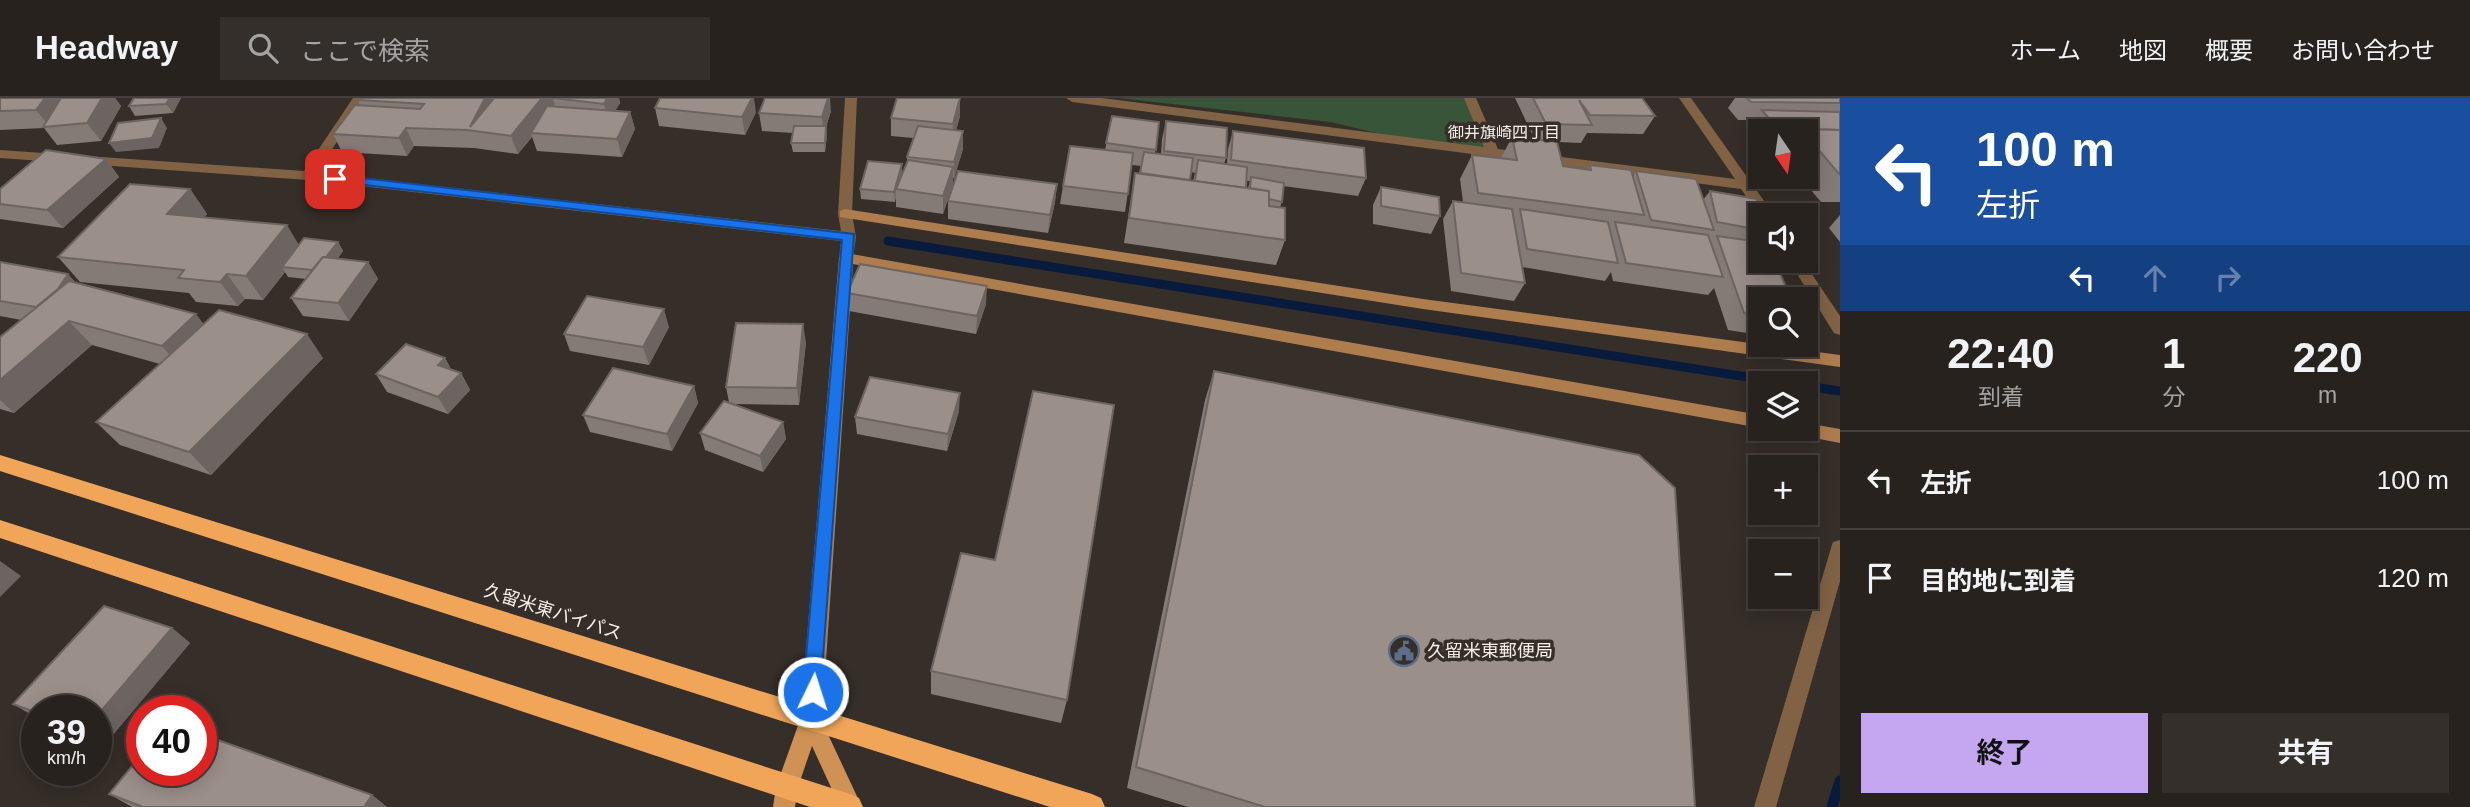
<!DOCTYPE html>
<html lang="ja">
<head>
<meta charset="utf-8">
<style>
	:root { --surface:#28221e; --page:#342f2b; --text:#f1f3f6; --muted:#a5a4a4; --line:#443f3c; --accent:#c5a7f1 }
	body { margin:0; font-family:Helvetica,"Noto Sans JP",sans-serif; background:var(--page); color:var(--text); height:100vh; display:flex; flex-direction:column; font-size:26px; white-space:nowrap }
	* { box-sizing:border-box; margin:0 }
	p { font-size:23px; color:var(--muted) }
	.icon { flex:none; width:38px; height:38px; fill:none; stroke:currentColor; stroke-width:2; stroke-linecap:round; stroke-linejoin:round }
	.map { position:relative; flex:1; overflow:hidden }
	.side { display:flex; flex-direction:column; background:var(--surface); width:630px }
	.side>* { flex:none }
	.hud { background:#1a4fa0; color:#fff; overflow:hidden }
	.needle { width:46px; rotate:167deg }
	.controls { position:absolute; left:1748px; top:21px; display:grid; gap:14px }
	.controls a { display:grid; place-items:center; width:70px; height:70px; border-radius:0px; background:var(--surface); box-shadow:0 4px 18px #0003,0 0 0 2px var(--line); font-size:35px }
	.speed { position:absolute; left:21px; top:597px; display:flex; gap:14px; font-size:35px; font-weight:700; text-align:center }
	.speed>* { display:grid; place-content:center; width:91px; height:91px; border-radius:50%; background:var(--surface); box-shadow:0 4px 18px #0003,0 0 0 2px var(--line); line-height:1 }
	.speed small { font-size:18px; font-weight:400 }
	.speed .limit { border:10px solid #d22; background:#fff; color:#111 }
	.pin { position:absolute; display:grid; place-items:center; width:60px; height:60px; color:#fff; margin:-30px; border-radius:14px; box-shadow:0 4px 10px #0006 }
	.me { position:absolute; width:77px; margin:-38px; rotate:4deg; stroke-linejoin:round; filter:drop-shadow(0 0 5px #0008) }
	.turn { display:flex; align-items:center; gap:24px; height:147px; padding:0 21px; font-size:32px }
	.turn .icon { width:91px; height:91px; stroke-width:2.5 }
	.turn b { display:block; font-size:49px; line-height:60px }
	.lanes { display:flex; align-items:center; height:66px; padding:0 21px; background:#0003; justify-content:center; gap:35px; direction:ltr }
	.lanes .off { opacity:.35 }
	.eta { display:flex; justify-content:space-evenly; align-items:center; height:119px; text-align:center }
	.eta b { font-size:42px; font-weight:700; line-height:49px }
	.button { display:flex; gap:14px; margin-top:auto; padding:14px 21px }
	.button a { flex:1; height:80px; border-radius:0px; background:var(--accent); color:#111; font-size:28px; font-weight:700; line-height:80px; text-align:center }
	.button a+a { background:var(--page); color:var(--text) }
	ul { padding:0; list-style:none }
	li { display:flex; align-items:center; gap:21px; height:98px; padding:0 21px; border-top:2px solid var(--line) }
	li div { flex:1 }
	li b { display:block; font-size:26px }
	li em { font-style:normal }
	header { display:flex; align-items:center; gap:42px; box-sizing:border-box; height:98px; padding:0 35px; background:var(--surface); border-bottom:2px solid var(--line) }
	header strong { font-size:33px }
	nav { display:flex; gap:38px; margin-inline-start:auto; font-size:24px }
	.search { width:490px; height:63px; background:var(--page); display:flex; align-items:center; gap:18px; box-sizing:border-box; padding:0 24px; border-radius:0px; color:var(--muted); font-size:26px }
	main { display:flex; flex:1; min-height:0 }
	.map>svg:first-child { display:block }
	.green { fill:#385539 }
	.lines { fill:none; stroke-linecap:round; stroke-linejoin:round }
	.stream-far1 { stroke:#081b3c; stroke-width:9 }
	.stream { stroke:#081b3c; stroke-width:11 }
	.street { fill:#816245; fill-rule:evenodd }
	.secondary { fill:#ae7d4e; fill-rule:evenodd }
	.primary { fill:#d09254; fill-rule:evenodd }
	.highway { fill:#f0a559; fill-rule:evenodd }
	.wall { fill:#857b76; fill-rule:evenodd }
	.shaded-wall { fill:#6c6460 }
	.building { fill:#9b8f89; stroke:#6c6460; stroke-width:2 }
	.route { fill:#1a73e8; stroke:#114b97; stroke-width:2 }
	.labels { text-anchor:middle; stroke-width:7; stroke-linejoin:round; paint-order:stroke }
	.far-neighbourhood-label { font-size:16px; fill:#f7f1ed; stroke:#362e28 }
	.street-label { font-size:18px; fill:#f7f1ed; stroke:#362e28 }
	.poi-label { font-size:18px; fill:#f7f1ed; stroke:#362e28; text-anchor:start }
</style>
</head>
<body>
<header>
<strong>Headway</strong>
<div class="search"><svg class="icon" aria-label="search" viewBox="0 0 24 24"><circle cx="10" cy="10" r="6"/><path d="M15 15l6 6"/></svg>ここで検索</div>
<nav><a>ホーム</a><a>地図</a><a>概要</a><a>お問い合わせ</a></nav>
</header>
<main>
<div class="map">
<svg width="1840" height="709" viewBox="0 0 1840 709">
	<rect width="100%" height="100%" fill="#362e28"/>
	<polygon class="green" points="1118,0 1466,0 1492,52 1425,47 1331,24"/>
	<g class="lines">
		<g class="stream-far1">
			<polyline points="888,143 1785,285"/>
			<polyline points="1806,288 1840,293"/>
		</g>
		<polyline class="stream" points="1832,709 1840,683"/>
		<g class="street">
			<polygon points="353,0 365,0 317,75 841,133 838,116 845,0 857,0 852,116 856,139 853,160 846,165 841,164 839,160 841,143 308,82 0,60 0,52 304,73"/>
			<polygon points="1066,0 1102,0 1484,49 1464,0 1476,0 1498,51 1735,81 1679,0 1691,0 1774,117 1760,118 1741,91 1072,4"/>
			<polygon points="1789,163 1803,163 1840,218 1840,237 1834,235"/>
			<polygon points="1840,442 1840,483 1776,709 1754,709 1831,450 1833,444"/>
		</g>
		<g class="secondary">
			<polygon points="845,111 1423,201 1840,257 1840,269 1423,211 840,119 840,113"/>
			<polygon points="846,155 1760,317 1760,330 853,166 822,622 818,629 811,632 804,629 800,622 839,160"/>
			<polygon points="1806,325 1840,331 1840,345 1794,336 1792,331 1806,331"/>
		</g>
		<polygon class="primary" points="811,612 818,615 862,709 840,709 812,648 798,689 795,709 773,709 776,689 800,622 804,615"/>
		<g class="highway">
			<polygon points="0,357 1092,696 1101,700 1105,709 1050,709 0,373"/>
			<polygon points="0,422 850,696 859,700 863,709 810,709 0,440"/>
		</g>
	</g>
	<g class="wall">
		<polygon points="0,0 115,0 121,8 101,43 57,47 44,30 0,32"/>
		<polygon points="181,0 173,15 135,18 129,8"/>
		<polygon points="360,0 619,0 620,5 615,13 630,14 635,31 622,59 537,53 532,39 518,56 474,50 414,48 407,58 342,54 333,36 360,7 358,2"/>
		<polygon points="960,0 960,18 956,32 963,51 953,82 953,87 943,116 896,109 896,99 895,104 861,101 860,91 902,75 901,79 907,64 907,59 913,40 891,38 891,20"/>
		<polygon points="1515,0 1642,0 1655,18 1643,36 1587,35 1581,45 1557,44 1563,68 1587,72 1590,67 1633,79 1636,73 1703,102 1710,93 1760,117 1760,139 1756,144 1760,201 1760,237 1728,232 1714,190 1708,197 1613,183 1611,174 1605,183 1522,169 1525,185 1514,203 1451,193 1443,121 1453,103 1463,104 1460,81 1472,57 1501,60 1512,39 1535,42"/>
		<polygon points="1735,0 1840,0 1840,104 1821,104 1800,79 1806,79 1806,33 1760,33 1760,44 1749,29 1755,22 1738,22 1728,10"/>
		<polygon points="655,10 756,14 745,37 659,28"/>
		<polygon points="831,13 826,29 827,37 825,54 793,54 791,45 793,35 762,33 759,15"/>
		<path d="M1112,18L1159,24L1155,55L1161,56L1162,41L1166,23L1226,60L1224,66H1227L1228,51L1233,33L1366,80L1358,98L1283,88L1282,104L1280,109L1285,142L1276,167L1124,145L1135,75L1139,76L1141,68L1132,67L1125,114L1060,106L1063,88L1105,52ZM1191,74L1195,75L1193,83H1190ZM1246,83H1250L1248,90H1246Z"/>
		<polygon points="106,61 119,79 63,130 0,121 0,91"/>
		<polygon points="1057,86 1055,104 1048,135 948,121 948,103"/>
		<polygon points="1381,89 1440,118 1431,136 1373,126 1373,107"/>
		<polygon points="190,91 207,116 204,119 299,147 338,144 343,153 338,160 368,164 378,181 349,223 303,218 291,200 306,181 288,179 285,174 263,202 245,201 238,208 196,204 189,195 80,184 58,159"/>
		<polygon points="1840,117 1840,144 1829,130"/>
		<polygon points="0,164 68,176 75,184 203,226 323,260 211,377 120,347 96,324 160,266 92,247 14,315 0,311 0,239 21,222 0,218"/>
		<polygon points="847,195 986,206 976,236 849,213"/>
		<polygon points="669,229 649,267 570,253 564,236"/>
		<polygon points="806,244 799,307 734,306 783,324 786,341 763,374 705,352 700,335 729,304 726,289"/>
		<polygon points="445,260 451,271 461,275 470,292 448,316 387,294 376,276"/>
		<polygon points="1214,273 1695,709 1188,709 1127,690 1205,302"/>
		<polygon points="694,288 698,305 672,353 590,334 583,317"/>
		<polygon points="959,313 947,353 857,336 855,319"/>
		<polygon points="172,530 190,545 106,645 96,641 96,612 37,612 37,620 13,606"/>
		<polygon points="931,573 1067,602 1061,625 931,596"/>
		<polygon points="109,696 372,697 387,709 132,709"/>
	</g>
	<g class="shaded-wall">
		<polygon points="45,0 65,0 49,28 36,12"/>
		<polygon points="102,0 115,0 121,8 101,43 87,25"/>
		<polygon points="170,0 181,0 173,15 166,6"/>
		<polygon points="485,0 496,0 470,29"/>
		<polygon points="542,0 562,0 553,1 555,8 534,36 531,35 532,39 518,56 511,38"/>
		<polygon points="607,0 619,0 620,5 609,23 604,6"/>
		<polygon points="752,0 754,0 756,14 745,37 742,19"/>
		<polygon points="828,0 830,0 831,13 826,29 827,37 825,54 822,19"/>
		<polygon points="960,0 960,18 953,44 953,26"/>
		<polygon points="630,14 635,31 622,59 617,41"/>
		<polygon points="161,20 167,30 159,50 116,54 109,45"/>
		<polygon points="406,30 414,48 407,58 399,40"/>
		<polygon points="963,33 963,51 954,82 954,64"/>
		<polygon points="106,61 119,79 63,130 47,112"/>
		<polygon points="902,66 902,75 898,91 896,91 895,104 894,94"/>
		<polygon points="953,69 953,87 943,116 943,98"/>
		<polygon points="1057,86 1055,104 1048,135 1050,117"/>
		<polygon points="190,91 207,116 185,141 167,116"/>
		<polygon points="287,127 302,152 282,169 285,174 263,202 246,178"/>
		<polygon points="338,144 343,153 322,182 316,173"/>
		<polygon points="368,164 378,181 349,223 338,205"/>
		<polygon points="68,176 83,194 69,223 92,247 14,315 0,302 0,282"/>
		<polygon points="227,176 245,201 238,208 220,184"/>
		<polygon points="987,188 986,206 976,236 977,218"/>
		<polygon points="664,211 669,229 649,267 643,249"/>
		<polygon points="196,216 215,241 182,272 162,248"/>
		<polygon points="803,226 806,244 799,307 797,290"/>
		<polygon points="307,236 323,260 211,377 189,354"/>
		<polygon points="445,260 454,278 438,267"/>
		<polygon points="461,275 470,292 448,316 438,299"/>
		<polygon points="694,288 698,305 672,353 667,336"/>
		<polygon points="960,295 959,313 947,353 948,336"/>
		<polygon points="783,324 786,341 763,374 760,358"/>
		<polygon points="0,463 21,478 0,499"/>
		<polygon points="172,530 190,545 106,645 96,638 96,619"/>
		<polygon points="372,697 387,709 364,709"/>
	</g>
	<g class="building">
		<polygon points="0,0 45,0 36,12 0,13"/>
		<polygon points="61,0 102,0 87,25 43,29"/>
		<polygon points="134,0 170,0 166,6 129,8"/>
		<polygon points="360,0 485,0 470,29 494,0 542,0 511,38 467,32 406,30 399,40 333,36 355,7 420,11 424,6 358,2"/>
		<polygon points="553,0 607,0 604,6"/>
		<polygon points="660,0 752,0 742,19 655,10"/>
		<polygon points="765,0 828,0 822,19 759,15"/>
		<polygon points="897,0 960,0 953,26 891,20"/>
		<polygon points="1533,0 1642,0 1655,18 1590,17 1579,2 1592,27 1546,26"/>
		<polygon points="1747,0 1840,0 1840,5 1751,4"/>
		<polygon points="547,8 630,14 617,41 531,35"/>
		<polygon points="1762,12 1840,14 1840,32 1801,31 1799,33 1779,33"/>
		<polygon points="1112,18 1159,24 1156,52 1106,45"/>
		<polygon points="161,20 152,40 109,45 118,25"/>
		<polygon points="1166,23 1227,30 1226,60 1164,53"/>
		<polygon points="794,28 826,28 825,45 791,45"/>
		<polygon points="918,28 963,33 954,64 907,59"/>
		<polygon points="1801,31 1840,32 1840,77 1806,37 1806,33 1803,33"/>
		<polygon points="1233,33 1364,50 1366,80 1231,62"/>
		<polygon points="1512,39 1557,44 1563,68 1591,72 1590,67 1631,72 1644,117 1478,95 1472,57 1517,62"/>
		<polygon points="1070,48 1133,55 1128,96 1063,88"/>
		<polygon points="46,52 106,61 47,112 0,106 0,91"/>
		<polygon points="1144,54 1193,60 1190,82 1140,75"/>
		<polygon points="908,62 953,69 943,98 896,91"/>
		<polygon points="1198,62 1247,69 1246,90 1195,83"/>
		<polygon points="868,63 902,66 894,94 860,91"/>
		<polygon points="958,73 1057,86 1050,117 948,103"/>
		<polygon points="1636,73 1696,81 1714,132 1651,122"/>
		<polygon points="1135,75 1269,93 1269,108 1285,110 1285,142 1129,120"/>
		<polygon points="1251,79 1284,85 1282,104 1269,101 1269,93 1250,90"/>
		<polygon points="130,86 190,91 167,116 287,127 246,178 227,176 220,184 178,180 184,172 58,159"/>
		<polygon points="1381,89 1439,99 1440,118 1381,108"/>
		<polygon points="1710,93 1757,101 1761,117 1760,132 1717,124"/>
		<polygon points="1453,103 1512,111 1525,185 1461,175"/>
		<polygon points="1520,111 1608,124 1618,165 1527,151"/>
		<polygon points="1615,124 1708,137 1723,179 1626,165"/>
		<polygon points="1717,138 1760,144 1760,163 1775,163 1791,201 1760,201 1760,217 1744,215"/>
		<polygon points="304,140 338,144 326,159 323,159 312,172 282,169"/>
		<polygon points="323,159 368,164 338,205 291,200"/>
		<polygon points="0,164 68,176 58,191 36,209 0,203"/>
		<polygon points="860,166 987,188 977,218 847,195"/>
		<polygon points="69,183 196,216 162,248 69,223 0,282 0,239"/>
		<polygon points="587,198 664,211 643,249 564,236"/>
		<polygon points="219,212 307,236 189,354 96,324"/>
		<polygon points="736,225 803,226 797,290 726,289"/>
		<polygon points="406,246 445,260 438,267 461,275 438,299 376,276"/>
		<polygon points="613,270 694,288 667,336 583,317"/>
		<polygon points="1214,273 1639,357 1675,390 1695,709 1265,709 1136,669"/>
		<polygon points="870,279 960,295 948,336 855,319"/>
		<polygon points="1033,293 1114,307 1067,602 931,573 961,455 995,462"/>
		<polygon points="724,303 783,324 760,358 700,335"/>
		<polygon points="104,508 172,530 96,619 96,612 37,612 37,615 13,606"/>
		<polygon points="201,636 372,697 364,709 143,709 109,696 142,656 142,672 201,672"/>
	</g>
	<polygon class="route" points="335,77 854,136 820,601 813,603 806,601 803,594 842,142 330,83 328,81"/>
	<defs>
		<g id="civic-ring" transform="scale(1.575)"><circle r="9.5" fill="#362e28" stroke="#5c6f8a" stroke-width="1.5"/><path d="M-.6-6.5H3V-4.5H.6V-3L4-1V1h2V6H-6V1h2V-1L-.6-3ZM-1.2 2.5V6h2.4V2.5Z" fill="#5c6f8a"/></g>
	</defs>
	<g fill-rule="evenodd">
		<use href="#civic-ring" x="1404" y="553"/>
	</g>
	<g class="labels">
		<g class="far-neighbourhood-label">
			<text x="1504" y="40">御井旗崎四丁目</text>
		</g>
		<g class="street-label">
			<text transform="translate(553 514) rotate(18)" y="6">久留米東バイパス</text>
		</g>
		<g class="poi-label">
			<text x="1427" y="559">久留米東郵便局</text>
		</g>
	</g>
</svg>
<div class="controls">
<a><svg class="needle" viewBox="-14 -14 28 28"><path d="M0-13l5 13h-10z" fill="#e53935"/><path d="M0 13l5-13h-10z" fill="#a5a4a4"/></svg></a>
<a><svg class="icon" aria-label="sound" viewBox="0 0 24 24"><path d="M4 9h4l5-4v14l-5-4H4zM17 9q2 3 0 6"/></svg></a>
<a><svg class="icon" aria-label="search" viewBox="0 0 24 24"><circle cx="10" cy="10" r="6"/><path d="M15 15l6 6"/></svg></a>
<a><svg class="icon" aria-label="layers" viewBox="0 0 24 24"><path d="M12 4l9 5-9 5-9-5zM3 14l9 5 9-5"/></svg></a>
<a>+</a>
<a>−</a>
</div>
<div class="speed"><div>39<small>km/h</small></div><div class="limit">40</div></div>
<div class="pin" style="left:335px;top:81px;background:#d93025"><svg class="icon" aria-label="arrive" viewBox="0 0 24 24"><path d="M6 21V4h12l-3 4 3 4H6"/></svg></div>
<svg class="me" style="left:813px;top:594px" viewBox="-20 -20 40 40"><circle r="17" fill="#1a73e8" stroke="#fff" stroke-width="3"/><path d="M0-11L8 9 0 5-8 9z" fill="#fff"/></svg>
</div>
<section class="side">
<div class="hud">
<div class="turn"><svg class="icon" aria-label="left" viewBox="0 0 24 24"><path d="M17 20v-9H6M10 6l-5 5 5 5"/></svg><div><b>100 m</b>左折</div></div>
<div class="lanes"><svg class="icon" aria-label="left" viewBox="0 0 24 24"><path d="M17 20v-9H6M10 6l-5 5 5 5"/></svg><svg class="icon off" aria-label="ahead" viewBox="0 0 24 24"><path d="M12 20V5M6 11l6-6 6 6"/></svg><svg class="icon off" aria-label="right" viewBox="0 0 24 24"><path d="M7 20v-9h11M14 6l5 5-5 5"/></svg></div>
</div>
<div class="eta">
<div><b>22:40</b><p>到着</p></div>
<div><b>1</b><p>分</p></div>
<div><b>220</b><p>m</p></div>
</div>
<ul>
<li><svg class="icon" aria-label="left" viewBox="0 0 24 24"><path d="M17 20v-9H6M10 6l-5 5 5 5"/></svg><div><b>左折</b></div><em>100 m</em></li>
<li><svg class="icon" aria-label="arrive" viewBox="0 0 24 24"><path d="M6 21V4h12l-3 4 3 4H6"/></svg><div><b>目的地に到着</b></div><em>120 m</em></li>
</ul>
<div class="button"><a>終了</a><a>共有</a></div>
</section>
</main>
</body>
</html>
